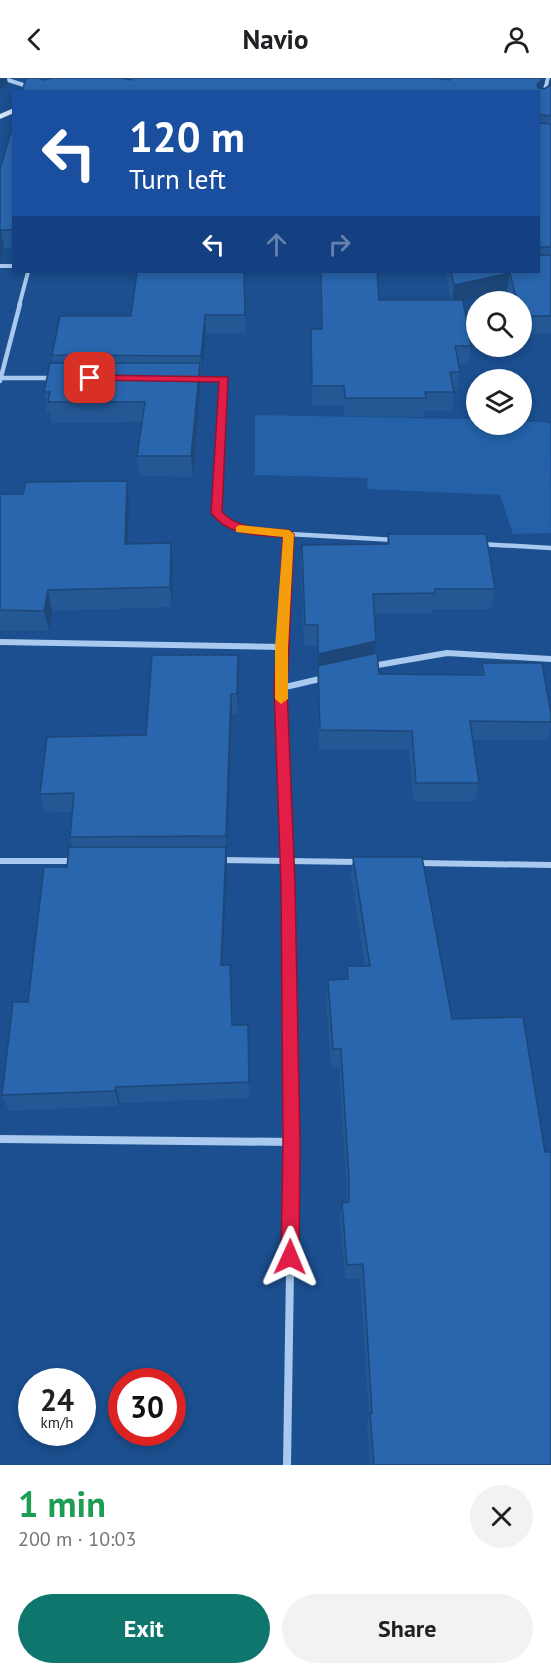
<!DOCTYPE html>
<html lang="en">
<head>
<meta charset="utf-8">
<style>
	:root { --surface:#fff; --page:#f2f2f2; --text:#202124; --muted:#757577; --accent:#0f766e }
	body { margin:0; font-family:"PT Sans",sans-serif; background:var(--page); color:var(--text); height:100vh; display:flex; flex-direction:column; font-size:22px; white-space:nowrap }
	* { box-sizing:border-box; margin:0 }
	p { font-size:20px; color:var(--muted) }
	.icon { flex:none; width:33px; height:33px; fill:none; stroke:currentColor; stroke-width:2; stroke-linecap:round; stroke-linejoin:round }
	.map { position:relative; height:1387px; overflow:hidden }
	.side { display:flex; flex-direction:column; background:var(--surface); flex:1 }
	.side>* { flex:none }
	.top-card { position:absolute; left:12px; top:12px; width:528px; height:183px; border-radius:0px; box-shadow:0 3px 9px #0003; background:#1a4fa0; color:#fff; overflow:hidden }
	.controls { position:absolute; left:466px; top:213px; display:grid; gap:12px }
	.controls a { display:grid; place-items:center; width:66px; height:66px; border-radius:50%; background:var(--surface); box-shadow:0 3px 9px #0003; font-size:30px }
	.speed { position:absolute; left:18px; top:1290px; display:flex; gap:12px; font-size:30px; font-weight:700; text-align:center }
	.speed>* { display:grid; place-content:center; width:78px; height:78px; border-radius:50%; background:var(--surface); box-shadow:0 3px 9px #0003; line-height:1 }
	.speed small { font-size:15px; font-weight:400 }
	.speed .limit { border:9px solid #d22; background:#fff; color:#111 }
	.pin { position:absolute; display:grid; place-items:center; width:51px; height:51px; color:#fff; margin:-26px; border-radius:12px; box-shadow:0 3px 9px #0006 }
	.me { position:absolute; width:66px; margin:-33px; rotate:1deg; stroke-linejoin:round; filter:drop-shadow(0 0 4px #0008) }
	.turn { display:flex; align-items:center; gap:21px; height:126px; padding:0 18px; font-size:27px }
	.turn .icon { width:78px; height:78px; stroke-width:2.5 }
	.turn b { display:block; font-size:42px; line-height:51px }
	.lanes { display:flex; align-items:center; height:57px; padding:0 18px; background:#0003; justify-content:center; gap:30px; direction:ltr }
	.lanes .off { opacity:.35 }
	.round { display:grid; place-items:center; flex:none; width:63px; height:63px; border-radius:32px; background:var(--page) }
	.overview { display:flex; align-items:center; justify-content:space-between; height:102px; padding:0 18px }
	h1 { font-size:36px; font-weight:600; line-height:45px; color:#1e9e55 }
	.button { display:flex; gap:12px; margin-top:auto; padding:12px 18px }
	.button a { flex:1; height:69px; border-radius:36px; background:var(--accent); color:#fff; font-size:24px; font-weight:600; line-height:69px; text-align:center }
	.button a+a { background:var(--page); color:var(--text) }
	header { display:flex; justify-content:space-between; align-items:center; height:78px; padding:0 18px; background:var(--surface); font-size:27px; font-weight:600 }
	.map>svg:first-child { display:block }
	.green { fill:#2461a8 }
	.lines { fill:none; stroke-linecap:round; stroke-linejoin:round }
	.minor-far3 { stroke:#a9c9ee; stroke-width:4 }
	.minor-far2 { stroke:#a9c9ee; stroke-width:4.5 }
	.minor-far1 { stroke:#a9c9ee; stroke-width:6 }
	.minor { stroke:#a9c9ee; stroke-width:8 }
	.secondary { fill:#d6e6fa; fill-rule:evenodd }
	.wall { fill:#245895 }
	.shaded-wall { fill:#1d4779 }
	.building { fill:#2a66ad; stroke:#1d4779; stroke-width:1.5 }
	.route { fill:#e11d48; stroke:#92132f; stroke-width:1.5 }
	.slow { fill:#f59e0b }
</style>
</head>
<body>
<header><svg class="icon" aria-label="back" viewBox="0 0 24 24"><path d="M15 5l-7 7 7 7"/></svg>Navio<svg class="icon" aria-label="person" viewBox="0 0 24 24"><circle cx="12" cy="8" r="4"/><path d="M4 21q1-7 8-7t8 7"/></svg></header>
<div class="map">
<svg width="551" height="1387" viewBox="0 0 551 1387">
	<rect width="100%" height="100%" fill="#1b4f8f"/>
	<polygon class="green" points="255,337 464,341 477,341 477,346 522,346 522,343 550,345 551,455 513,456 500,417 367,411 368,400 255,397"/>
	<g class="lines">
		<g class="minor-far3">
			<polyline points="2,0 45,14"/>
			<polyline points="538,23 542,24 548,0"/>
			<polyline points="0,188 14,188"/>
			<polyline points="19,228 28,194"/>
		</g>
		<g class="minor-far2">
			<polyline points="0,300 54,300"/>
			<polyline points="193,301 225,301 216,435 241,450 289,456 285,521"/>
			<polyline points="0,303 20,226"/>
			<polyline points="289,456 395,462"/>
			<polyline points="480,466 551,470"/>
		</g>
		<g class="minor-far1">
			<polyline points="0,564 282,569 289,900"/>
			<polyline points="282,569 285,520"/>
			<polyline points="372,588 447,575 551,581"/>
			<polyline points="281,610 324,600"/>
			<polyline points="220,782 359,784"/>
			<polyline points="0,783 74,783"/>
			<polyline points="418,785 551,787"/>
		</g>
		<g class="minor">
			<polyline points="0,1061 292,1064 289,898"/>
			<polyline points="287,1387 292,1064"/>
		</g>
		<polygon class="secondary" points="14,30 14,35 0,41 0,36"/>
	</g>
	<g class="wall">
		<polygon points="26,0 544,0 541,10 544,11 549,8 551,0 551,256 522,256 522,224 510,224 507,213 463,222 471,268 468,287 458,287 460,294 457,312 454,312 452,333 424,333 424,339 344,338 343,327 312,327 311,251 321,251 320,194 377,194 379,222 451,222 446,194 538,194 538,14 22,14"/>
		<polygon points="14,44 14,170 4,170 1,184 0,91"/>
		<polygon points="245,194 245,255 206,256 202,296 201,296 201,305 193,399 139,398 137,378 142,344 51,345 50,334 47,335 44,314 53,285 52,277 131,238"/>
		<polygon points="0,416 129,423 128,466 171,465 173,485 172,529 52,533 49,553 0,553"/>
		<polygon points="388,456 495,511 491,531 433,531 432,535 374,536 376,563 375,575 379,596 480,597 482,585 551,636 551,649 547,662 473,662 479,705 475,723 413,723 409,671 319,671 317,568 304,568 301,487 302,467 387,466"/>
		<polygon points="238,577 239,597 238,636 232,636 223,887 230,887 233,947 248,947 249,1020 120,1025 119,1028 9,1033 2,1017 72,769 70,759 72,734 45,735 40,716 146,657"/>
		<polygon points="353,779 452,941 551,1387 370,1387 367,1345 369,1337 360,1200 345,1201 340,1140 342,1125 347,1124 347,1116 339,989 331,989 326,920 328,902 346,901 347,888 365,888 351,799"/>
	</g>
	<g class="shaded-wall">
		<polygon points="0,0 7,0 8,6 0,12"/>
		<polygon points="542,0 544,0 539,19 537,6"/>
		<polygon points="1,152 4,170 1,184 0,184 0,156"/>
		<polygon points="510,195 507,213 452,225 454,207"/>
		<polygon points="205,237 206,256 202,296 201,278"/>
		<polygon points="200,285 201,305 193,399 191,378"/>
		<polygon points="127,403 129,423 128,486 125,466"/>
		<polygon points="171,465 173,485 172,529 170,509"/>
		<polygon points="48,512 52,533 49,553 44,533"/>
		<polygon points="376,563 374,583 318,588 317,596 318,576"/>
		<polygon points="238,577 239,597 238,636 237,616"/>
		<polygon points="231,616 232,636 227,777 226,758"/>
		<polygon points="226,769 227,787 222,905 221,887"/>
		<polygon points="116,1009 120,1025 119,1028 115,1013"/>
	</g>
	<g class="building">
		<polygon points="26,0 38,0 43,2 52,0 120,0 132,2 134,0 436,0 449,2 452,0 542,0 542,2 537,6 538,10 544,11 549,8 551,0 551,38 541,37 538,39 538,14 359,14 351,13 352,14 22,14"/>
		<polygon points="14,44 14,146 12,152 1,152 0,156 0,91"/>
		<polygon points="538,44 539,45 551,46 551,169 540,169 538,171"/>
		<polygon points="538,175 541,177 551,177 551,238 522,238 522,224 517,224 510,195 454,207 451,194 538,194"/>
		<polygon points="137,194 244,194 245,237 205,237 201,278 52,277 60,238 131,238"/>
		<polygon points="321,194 377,194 379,222 463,222 471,268 455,268 460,294 450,294 454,314 425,314 426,320 345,320 344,308 312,308 311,251 322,251"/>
		<polygon points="50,285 200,285 191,378 137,378 145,324 48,324 50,314 44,314"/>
		<polygon points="127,403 125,466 171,465 170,509 48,512 44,533 0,532 0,416 23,416 26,404"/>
		<polygon points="388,456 486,456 495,511 435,511 435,515 373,516 376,563 318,576 318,547 305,547 302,467 389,466"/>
		<polygon points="377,575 379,596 484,597 482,585 542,585 551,636 551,644 470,643 479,705 416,705 412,653 320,652 318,588"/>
		<polygon points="152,577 238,577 237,616 231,616 226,758 70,759 74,715 40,716 47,659 146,657"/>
		<polygon points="69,769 226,769 221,887 230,887 232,947 248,947 249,1004 116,1009 115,1013 2,1017 13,924 28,924 44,789 67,789"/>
		<polygon points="353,779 422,779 452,941 523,939 545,1074 551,1074 551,1387 374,1387 370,1335 372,1335 363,1186 347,1187 342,1125 349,1124 349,1100 341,971 333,971 328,902 348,901 347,888 370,888"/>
	</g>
	<path class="route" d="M90,297L228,299L222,434C239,452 265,450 289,452L294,456L287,610L295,806L300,1064L299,1179L296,1186L290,1189L284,1186L281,1179L283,1064L281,806L274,610L283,459C256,457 228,458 211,435L219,304L87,302V298Z"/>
	<polygon class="slow" points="240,447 289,452 294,456 288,569 288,621 281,626 275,621 275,569 283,459 236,454 236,449"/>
</svg>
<div class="controls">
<a><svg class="icon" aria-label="search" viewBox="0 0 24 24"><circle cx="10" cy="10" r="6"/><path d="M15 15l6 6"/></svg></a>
<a><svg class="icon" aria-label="layers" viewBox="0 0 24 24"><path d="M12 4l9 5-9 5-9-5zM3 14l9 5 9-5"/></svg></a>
</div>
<div class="speed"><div>24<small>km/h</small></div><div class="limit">30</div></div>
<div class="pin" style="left:90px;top:300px;background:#d93025"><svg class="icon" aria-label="arrive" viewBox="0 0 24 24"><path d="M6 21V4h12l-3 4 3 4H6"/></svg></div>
<svg class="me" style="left:290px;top:1179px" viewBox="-20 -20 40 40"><path d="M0-17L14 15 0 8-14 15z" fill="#e11d48" stroke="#fff" stroke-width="4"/></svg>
<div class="top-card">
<div class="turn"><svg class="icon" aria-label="left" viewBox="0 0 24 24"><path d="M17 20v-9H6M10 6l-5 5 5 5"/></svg><div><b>120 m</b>Turn left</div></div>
<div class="lanes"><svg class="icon" aria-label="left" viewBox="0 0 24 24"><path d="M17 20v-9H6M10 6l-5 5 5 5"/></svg><svg class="icon off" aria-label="ahead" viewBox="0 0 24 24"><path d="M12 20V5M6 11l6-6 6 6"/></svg><svg class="icon off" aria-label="right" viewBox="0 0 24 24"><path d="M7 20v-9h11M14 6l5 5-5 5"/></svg></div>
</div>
</div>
<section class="side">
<div class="overview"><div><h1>1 min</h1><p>200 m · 10:03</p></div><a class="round"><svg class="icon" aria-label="close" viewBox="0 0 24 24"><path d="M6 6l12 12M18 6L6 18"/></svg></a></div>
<div class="button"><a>Exit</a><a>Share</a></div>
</section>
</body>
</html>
